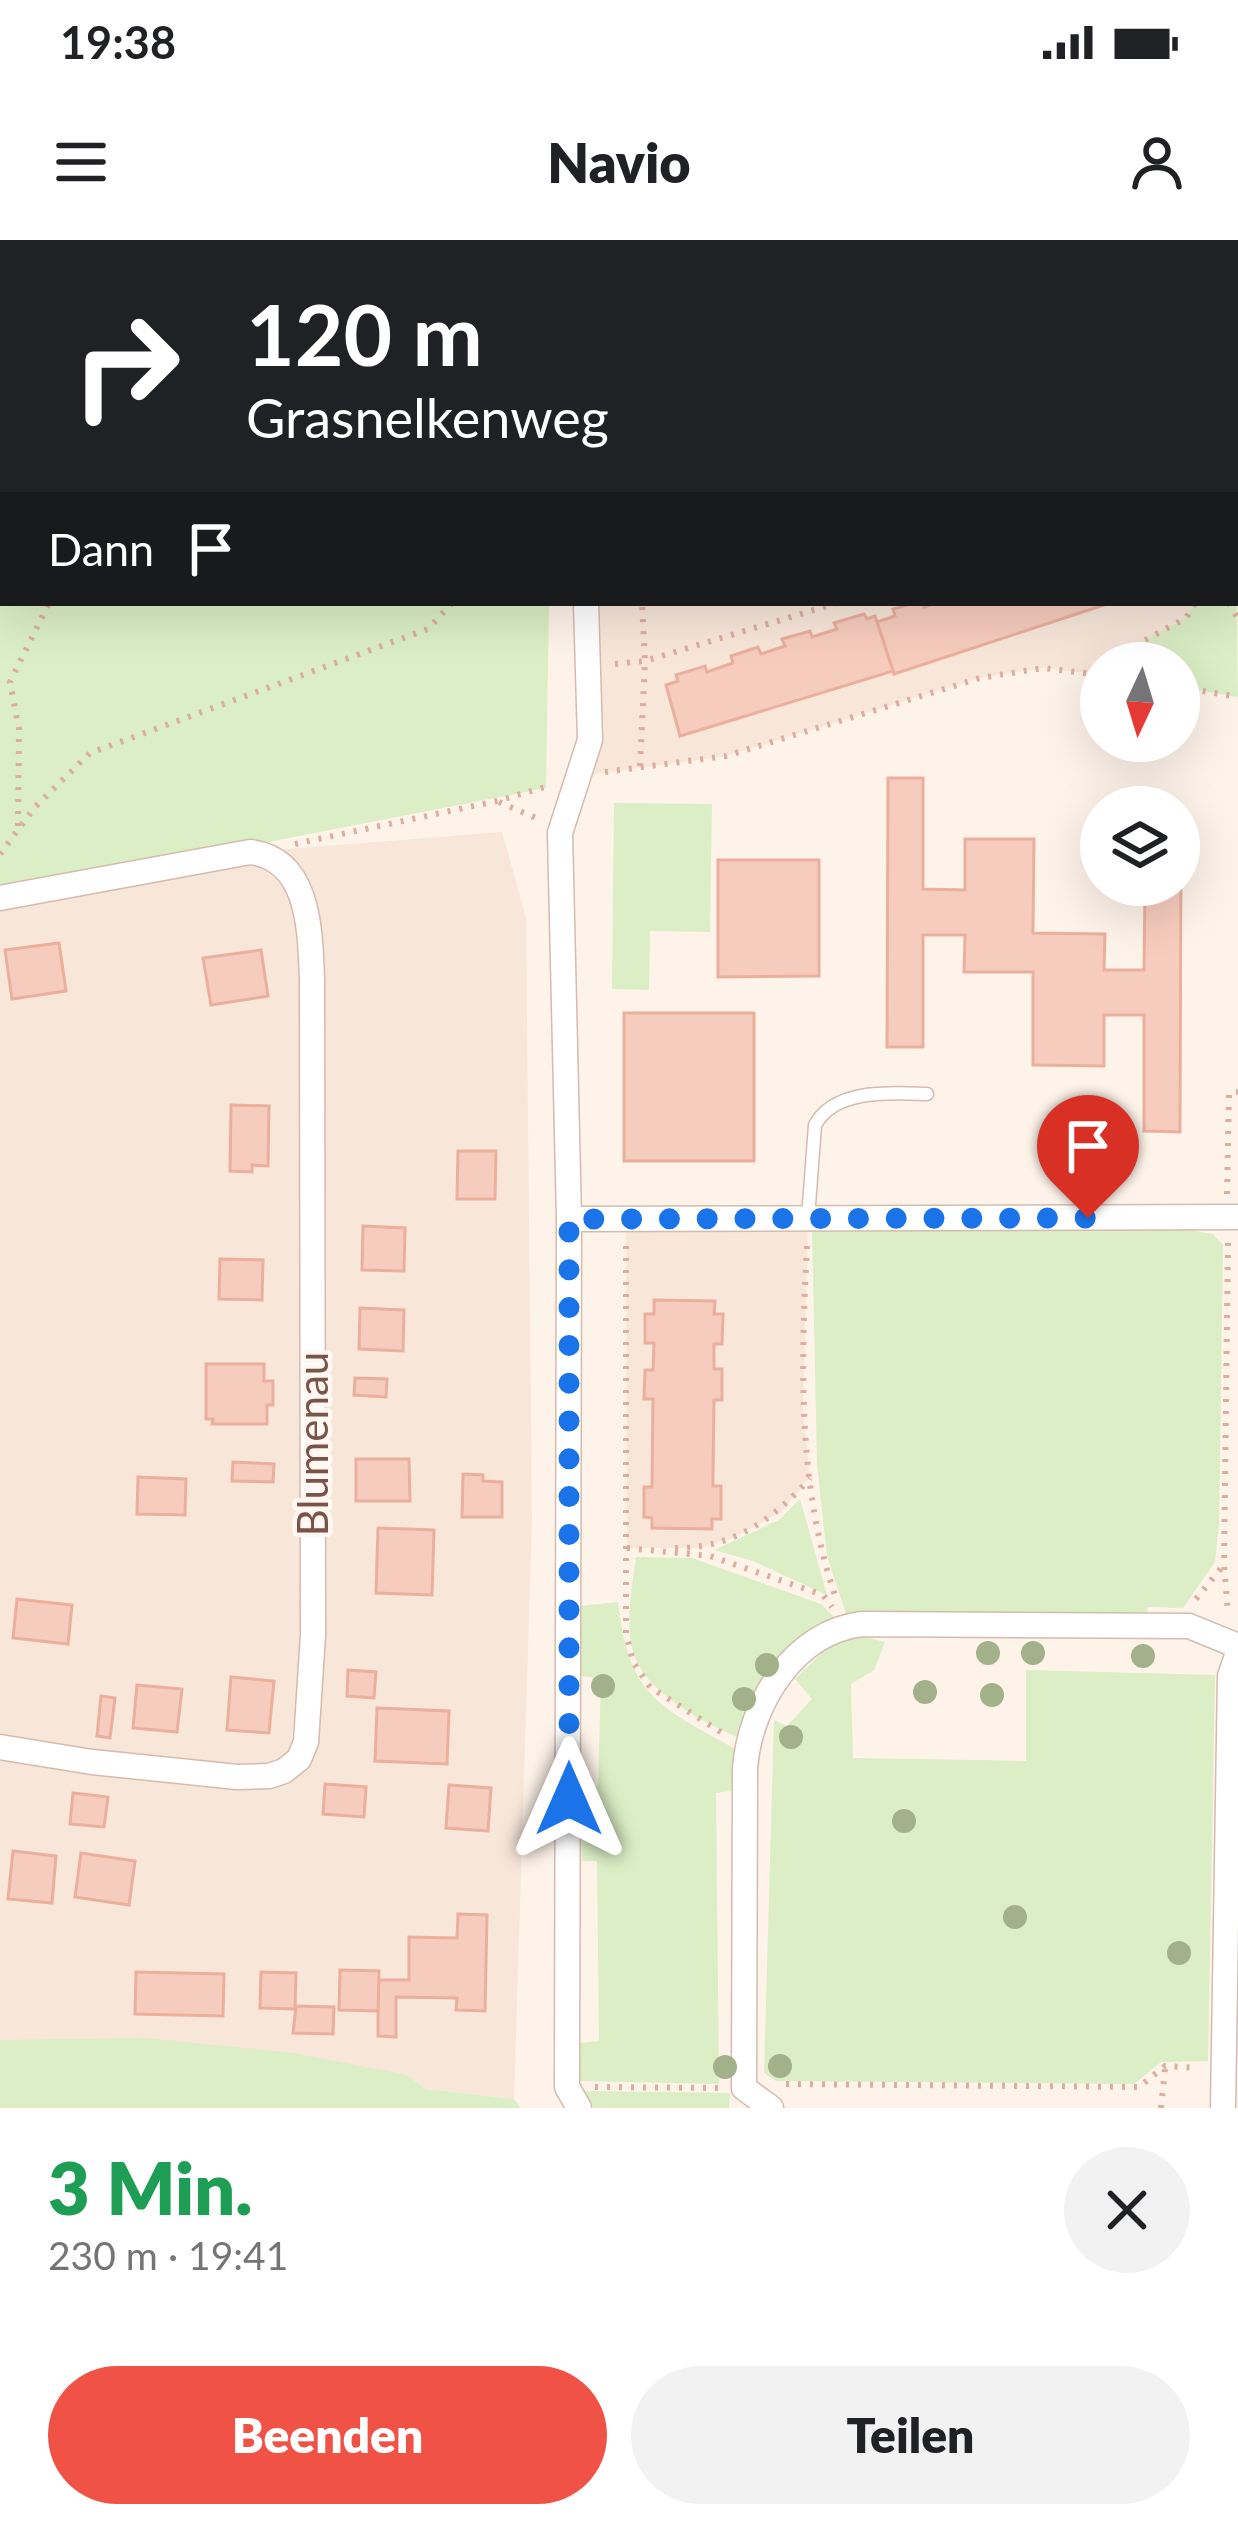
<!DOCTYPE html>
<html lang="de">
<head>
<meta charset="utf-8">
<style>
	:root { --surface:#fff; --page:#f2f2f2; --text:#202124; --muted:#757577; --accent:#f05346 }
	body { margin:0; font-family:Lato,sans-serif; background:var(--page); color:var(--text); height:100vh; display:flex; flex-direction:column; font-size:45px; white-space:nowrap }
	* { box-sizing:border-box; margin:0 }
	p { font-size:39px; color:var(--muted) }
	.icon { flex:none; width:66px; height:66px; fill:none; stroke:currentColor; stroke-width:2; stroke-linecap:round; stroke-linejoin:round }
	.map { position:relative; height:1868px; overflow:hidden }
	.sheet { display:flex; flex-direction:column; background:var(--surface); flex:1 }
	.sheet>* { flex:none }
	.top-card { position:absolute; left:0px; top:0px; width:1239px; height:366px; box-shadow:0 12px 48px #0002; background:#202124; color:#fff; overflow:hidden }
	.needle { width:78px; rotate:184deg }
	.buttons { position:absolute; left:1080px; top:402px; display:grid; gap:24px }
	.buttons a { display:grid; place-items:center; width:120px; height:120px; border-radius:50%; background:var(--surface); box-shadow:0 12px 48px #0002; font-size:60px }
	.pin { position:absolute; display:grid; place-items:center; width:102px; height:102px; color:#fff; margin:-123px -51px; border-radius:50% 50% 50% 0; rotate:-45deg; box-shadow:0 0 12px #0007 }
	.pin .icon { rotate:45deg }
	.me { position:absolute; width:132px; margin:-66px; rotate:0deg; stroke-linejoin:round; filter:drop-shadow(0 0 9px #0008) }
	.turn { display:flex; align-items:center; gap:42px; height:252px; padding:0 48px; font-size:54px }
	.turn .icon { width:156px; height:156px; stroke-width:2.5 }
	.turn b { display:block; font-size:84px; line-height:102px }
	.then { display:flex; align-items:center; height:114px; padding:0 48px; background:#0003; gap:24px; font-size:45px }
	.round { display:grid; place-items:center; flex:none; width:126px; height:126px; border-radius:63px; background:var(--page) }
	.summary { display:flex; align-items:center; justify-content:space-between; height:204px; padding:0 48px }
	h1 { font-size:72px; font-weight:800; line-height:90px; color:#1e9e55 }
	.primary-button { display:flex; gap:24px; margin-top:auto; padding:24px 48px }
	.primary-button a { flex:1; height:138px; border-radius:72px; background:var(--accent); color:#fff; font-size:48px; font-weight:800; line-height:138px; text-align:center }
	.primary-button a+a { background:var(--page); color:var(--text) }
	.status { display:flex; justify-content:space-between; align-items:center; height:84px; padding:0 60px; background:var(--surface); direction:ltr }
	.status svg { height:33px; fill:currentColor }
	header { display:flex; justify-content:space-between; align-items:center; height:156px; padding:0 48px; background:var(--surface); font-size:54px; font-weight:800 }
	.map>svg:first-child { display:block }
	.residential { fill:#f8e6d9 }
	.green { fill:#dbeec5 }
	.building { fill:#f6ccbe; stroke:#eaaf9d; stroke-width:3 }
	.lines { fill:none; stroke-linecap:round; stroke-linejoin:round }
	.lane-casing { stroke:#d4bbaf; stroke-width:15 }
	.street-casing { stroke:#d4bbaf; stroke-width:27 }
	.path { stroke:#dbafa0; stroke-width:6; stroke-dasharray:3 9; stroke-linecap:butt }
	.lane { stroke:#fff; stroke-width:12 }
	.street { stroke:#fff; stroke-width:24 }
	.tree { fill:#a3b18a }
	.route { stroke:#1a73e8; stroke-width:21; stroke-dasharray:0 37.8 }
	.labels { text-anchor:middle; stroke-width:9; stroke-linejoin:round; paint-order:stroke }
	.street-label { font-size:42px; fill:#7b5449; stroke:#fff7f1 }
</style>
</head>
<body>
<div class="status"><b>19:38</b><svg viewBox="0 0 49 12"><path d="M0 12V9h3v3zM5 12V6h3v6zM10 12V3h3v9zM15 12V0h3v12zM26 1h20v11H26zM47 4h2v5h-2z"/></svg></div>
<header><svg class="icon" aria-label="menu" viewBox="0 0 24 24"><path d="M4 6h16M4 12h16M4 18h16"/></svg>Navio<svg class="icon" aria-label="person" viewBox="0 0 24 24"><circle cx="12" cy="8" r="4"/><path d="M4 21q1-7 8-7t8 7"/></svg></header>
<div class="map">
<svg width="1238" height="1868" viewBox="0 0 1238 1868">
	<rect width="100%" height="100%" fill="#fef3e9"/>
	<g class="residential">
		<polygon points="586,363 1195,363 1186,378 1086,433 1043,428 980,438 726,516 576,537"/>
		<polygon points="502,592 526,677 532,1281 514,1859 232,1827 0,1810 0,658 250,612"/>
		<polygon points="626,979 808,979 803,1169 810,1238 782,1271 733,1298 700,1308 627,1308"/>
	</g>
	<g class="green">
		<polygon points="0,0 554,0 3,3 3,363 549,363 546,548 0,654"/>
		<polygon points="1236,325 1238,457 1179,447 1179,423 1103,423 1186,378 1195,363 1236,363"/>
		<polygon points="614,563 712,564 710,692 650,691 649,750 612,749"/>
		<polygon points="812,988 1182,989 1213,994 1223,1005 1219,1284 1215,1322 1183,1368 1148,1367 1146,1375 846,1374 827,1316 817,1224"/>
		<polygon points="800,1259 827,1355 753,1321 714,1310 779,1280"/>
		<path d="M636,1317L692,1318L821,1364L834,1377L781,1421L741,1499C704,1483 645,1453 633,1412C625,1384 632,1346 636,1317Z"/>
		<path d="M618,1362C629,1460 661,1467 741,1512L737,1550L716,1553L719,1844L580,1841V1803L599,1801L597,1621H582L581,1548L598,1547L601,1438L581,1436L580,1366Z"/>
		<polygon points="860,1396 885,1402 874,1430 851,1444 853,1518 1026,1521 1026,1430 1215,1435 1208,1821 1161,1822 1134,1844 776,1841 764,1833 774,1480 787,1486 812,1459 795,1439 833,1402"/>
		<polygon points="145,1798 293,1813 407,1835 425,1849 514,1859 521,1868 0,1868 0,1800"/>
		<polygon points="584,1851 730,1853 729,1868 594,1868"/>
	</g>
	<g class="building">
		<polygon points="915,363 923,363 924,367 935,363 1110,363 894,434 877,382 895,376 893,369"/>
		<polygon points="864,374 867,379 875,376 893,431 680,496 666,445 678,441 676,435 705,426 707,432 733,423 731,416 758,407 761,414 785,406 782,399 810,391 812,397 837,389 834,383"/>
		<polygon points="888,538 923,538 923,649 965,650 965,599 1034,599 1033,693 1105,694 1104,730 1144,730 1145,645 1179,645 1181,616 1180,892 1144,891 1144,775 1104,775 1104,826 1033,825 1033,732 964,732 965,695 923,695 923,807 887,807"/>
		<polygon points="718,620 819,620 819,736 718,737"/>
		<polygon points="59,703 66,751 12,759 5,710"/>
		<polygon points="261,710 268,756 211,765 203,718"/>
		<rect x="624" y="773" width="130" height="148"/>
		<polygon points="231,865 269,866 268,926 252,925 252,932 230,931"/>
		<polygon points="458,911 496,911 495,959 457,959"/>
		<polygon points="363,986 405,988 404,1031 362,1030"/>
		<polygon points="220,1019 263,1020 262,1060 219,1059"/>
		<polygon points="654,1060 715,1061 714,1074 723,1074 722,1104 714,1104 714,1129 722,1129 722,1160 714,1160 713,1235 713,1246 721,1246 721,1279 712,1279 712,1289 652,1288 652,1278 644,1277 644,1247 652,1247 653,1159 644,1159 645,1130 653,1130 654,1103 645,1103 645,1074 654,1074"/>
		<polygon points="360,1068 404,1070 403,1111 359,1109"/>
		<polygon points="206,1124 264,1124 264,1141 273,1141 273,1165 267,1165 267,1184 212,1184 213,1179 206,1179"/>
		<polygon points="355,1138 387,1139 386,1157 354,1155"/>
		<polygon points="356,1219 409,1219 410,1261 356,1261"/>
		<polygon points="233,1222 274,1224 273,1242 232,1241"/>
		<polygon points="463,1234 483,1235 483,1241 502,1242 502,1277 462,1277"/>
		<polygon points="138,1237 186,1239 185,1275 137,1274"/>
		<polygon points="378,1288 434,1290 432,1355 376,1353"/>
		<polygon points="17,1359 72,1365 68,1404 13,1398"/>
		<polygon points="348,1430 376,1432 374,1458 347,1456"/>
		<polygon points="231,1437 274,1441 269,1493 227,1490"/>
		<polygon points="137,1445 182,1449 177,1492 133,1488"/>
		<polygon points="101,1456 115,1458 110,1498 97,1496"/>
		<polygon points="377,1468 449,1471 447,1524 375,1521"/>
		<polygon points="325,1544 366,1547 364,1577 323,1574"/>
		<polygon points="449,1545 491,1548 488,1591 446,1588"/>
		<polygon points="73,1553 108,1557 104,1587 70,1584"/>
		<polygon points="13,1611 56,1616 52,1663 8,1659"/>
		<polygon points="81,1613 135,1621 129,1665 75,1657"/>
		<polygon points="458,1674 487,1675 485,1771 456,1770 457,1758 396,1757 396,1797 378,1796 378,1740 409,1740 409,1697 457,1698"/>
		<polygon points="340,1730 379,1731 378,1771 339,1770"/>
		<polygon points="136,1732 224,1734 223,1776 135,1774"/>
		<polygon points="261,1732 296,1733 295,1769 260,1768"/>
		<polygon points="296,1766 334,1767 333,1794 293,1793"/>
	</g>
	<g class="lines">
		<g class="lane-casing">
			<path id="lane" d="M808,978L815,885C835,848 891,853 927,854"/>
		</g>
		<g class="street-casing">
			<g id="street">
				<polyline points="571,0 571,3"/>
				<polyline points="1236,104 1238,104"/>
				<polyline points="1236,172 1238,172"/>
				<path d="M0,658L250,612C310,619 310,691 312,739L313,1395L306,1502L299,1519L284,1531L269,1536L237,1537L92,1522L0,1507"/>
				<polyline points="569,979 1238,977"/>
				<polyline points="579,1868 567,1847 569,979 560,593 590,500 586,363"/>
				<path d="M771,1868L744,1848L745,1528C750,1464 794,1392 862,1384L1189,1386L1238,1406"/>
				<polyline points="1223,1868 1230,1436 1238,1413"/>
			</g>
		</g>
		<g class="path">
			<polyline points="623,0 623,3"/>
			<polyline points="937,0 941,3"/>
			<polyline points="863,3 871,0"/>
			<polyline points="1174,3 1177,0"/>
			<polyline points="1236,216 1238,216"/>
			<polyline points="1236,325 1238,325"/>
			<polyline points="1229,363 1238,379"/>
			<polyline points="1103,423 1186,378 1195,363"/>
			<polyline points="615,424 645,421 837,363"/>
			<polyline points="1179,447 1238,457"/>
			<polyline points="640,526 645,421 642,363"/>
			<polyline points="605,532 726,516 980,438 1043,428 1101,435"/>
			<polyline points="499,562 536,578"/>
			<polyline points="18,586 19,489 10,442 49,363"/>
			<polyline points="295,604 497,561 545,547"/>
			<polyline points="0,614 35,567 90,513 428,389 452,363"/>
			<polyline points="1227,954 1229,853 1238,852"/>
			<polyline points="1228,1003 1224,1324 1228,1373"/>
			<polyline points="626,1006 626,1393 633,1422 650,1447 727,1496"/>
			<path d="M807,1006C801,1125 797,1248 837,1361"/>
			<polyline points="627,1308 710,1316 823,1355 832,1367"/>
			<path d="M675,1308C731,1309 775,1279 810,1238"/>
			<polyline points="1196,1359 1222,1327"/>
			<polyline points="786,1844 1139,1847 1165,1826 1197,1828"/>
			<polyline points="595,1847 720,1848"/>
			<polyline points="1161,1868 1165,1829"/>
		</g>
		<use href="#lane" class="lane"/>
		<use href="#street" class="street"/>
	</g>
	<g class="tree">
		<circle cx="988" cy="1413" r="12"/>
		<circle cx="1033" cy="1413" r="12"/>
		<circle cx="1143" cy="1416" r="12"/>
		<circle cx="767" cy="1425" r="12"/>
		<circle cx="603" cy="1446" r="12"/>
		<circle cx="925" cy="1452" r="12"/>
		<circle cx="992" cy="1455" r="12"/>
		<circle cx="744" cy="1459" r="12"/>
		<circle cx="791" cy="1497" r="12"/>
		<circle cx="904" cy="1581" r="12"/>
		<circle cx="1015" cy="1677" r="12"/>
		<circle cx="1179" cy="1713" r="12"/>
		<circle cx="780" cy="1826" r="12"/>
		<circle cx="725" cy="1827" r="12"/>
	</g>
	<g class="lines">
		<polyline class="route" points="569,1559 569,979 1088,978"/>
	</g>
	<g class="labels">
		<g class="street-label">
			<text transform="translate(313 1204) rotate(-90)" y="15">Blumenau</text>
		</g>
	</g>
</svg>
<div class="buttons">
<a><svg class="needle" viewBox="-14 -14 28 28"><path d="M0-13l5 13h-10z" fill="#e53935"/><path d="M0 13l5-13h-10z" fill="#757577"/></svg></a>
<a><svg class="icon" aria-label="layers" viewBox="0 0 24 24"><path d="M12 4l9 5-9 5-9-5zM3 14l9 5 9-5"/></svg></a>
</div>
<div class="pin" style="left:1088px;top:978px;background:#d93025"><svg class="icon" aria-label="arrive" viewBox="0 0 24 24"><path d="M6 21V4h12l-3 4 3 4H6"/></svg></div>
<svg class="me" style="left:569px;top:1559px" viewBox="-20 -20 40 40"><path d="M0-17L14 15 0 8-14 15z" fill="#1a73e8" stroke="#fff" stroke-width="4"/></svg>
<div class="top-card">
<div class="turn"><svg class="icon" aria-label="right" viewBox="0 0 24 24"><path d="M7 20v-9h11M14 6l5 5-5 5"/></svg><div><b>120 m</b>Grasnelkenweg</div></div>
<div class="then">Dann<svg class="icon" aria-label="arrive" viewBox="0 0 24 24"><path d="M6 21V4h12l-3 4 3 4H6"/></svg></div>
</div>
</div>
<section class="sheet">
<div class="summary"><div><h1>3 Min.</h1><p>230 m · 19:41</p></div><a class="round"><svg class="icon" aria-label="close" viewBox="0 0 24 24"><path d="M6 6l12 12M18 6L6 18"/></svg></a></div>
<div class="primary-button"><a>Beenden</a><a>Teilen</a></div>
</section>
</body>
</html>
